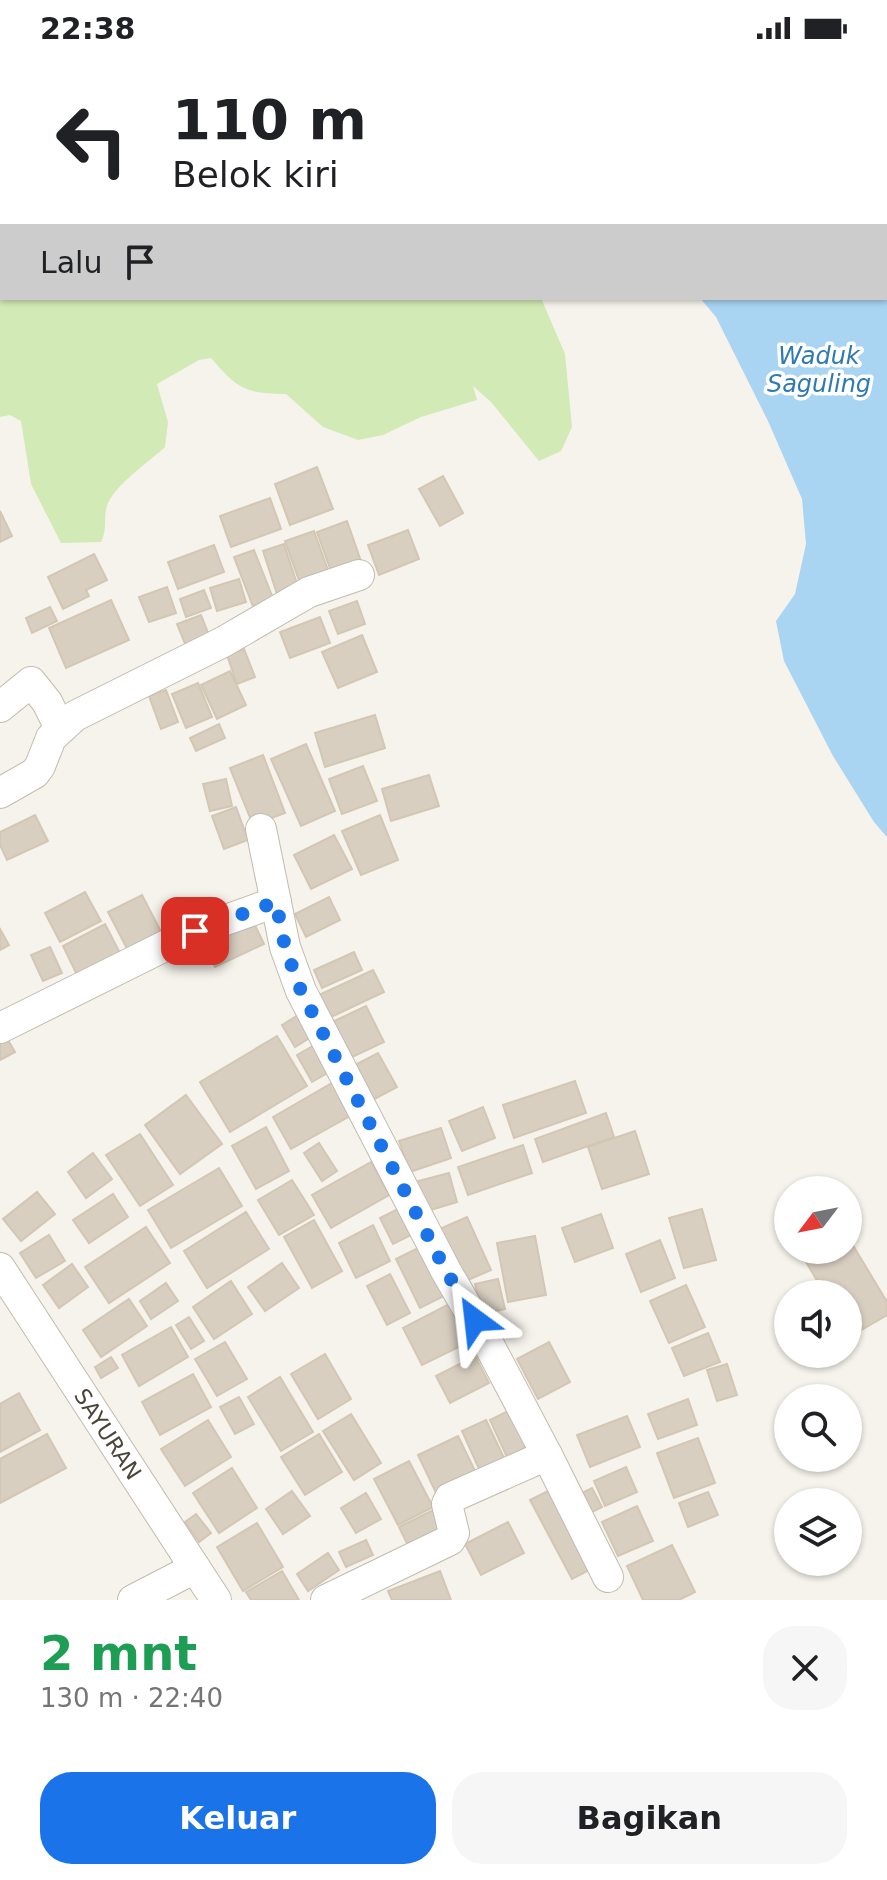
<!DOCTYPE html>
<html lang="id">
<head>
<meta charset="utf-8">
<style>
	:root { --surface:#fff; --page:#f6f6f6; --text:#202124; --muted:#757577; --accent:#1a73e8 }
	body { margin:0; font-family:"DejaVu Sans",sans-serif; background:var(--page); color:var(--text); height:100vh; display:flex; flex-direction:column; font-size:30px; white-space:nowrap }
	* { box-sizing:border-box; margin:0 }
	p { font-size:26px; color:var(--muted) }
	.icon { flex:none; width:44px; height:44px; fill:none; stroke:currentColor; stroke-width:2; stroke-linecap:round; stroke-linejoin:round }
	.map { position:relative; height:1544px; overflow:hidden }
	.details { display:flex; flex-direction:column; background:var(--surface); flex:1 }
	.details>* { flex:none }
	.top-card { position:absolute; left:0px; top:0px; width:888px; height:244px; box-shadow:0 2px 6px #0004; background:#fff; color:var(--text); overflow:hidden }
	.needle { width:52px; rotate:238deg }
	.tools { position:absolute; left:774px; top:1120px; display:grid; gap:16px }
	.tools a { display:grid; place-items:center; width:88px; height:88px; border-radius:50%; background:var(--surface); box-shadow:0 2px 6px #0004; font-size:40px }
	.pin { position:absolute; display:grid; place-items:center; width:68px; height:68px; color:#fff; margin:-34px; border-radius:16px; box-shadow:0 4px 12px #0006 }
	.me { position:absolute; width:88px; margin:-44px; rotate:330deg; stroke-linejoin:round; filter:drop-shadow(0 0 6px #0008) }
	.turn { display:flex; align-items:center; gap:28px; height:168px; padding:0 40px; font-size:36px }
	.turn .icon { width:104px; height:104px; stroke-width:2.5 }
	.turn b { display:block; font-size:56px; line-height:68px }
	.then { display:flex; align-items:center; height:76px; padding:0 40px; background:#0003; gap:16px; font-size:30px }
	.round { display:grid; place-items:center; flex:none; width:84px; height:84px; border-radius:32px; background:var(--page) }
	.headline { display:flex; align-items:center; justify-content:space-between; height:136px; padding:0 40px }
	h1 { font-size:48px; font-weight:600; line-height:60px; color:#1e9e55 }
	.primary-button { display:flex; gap:16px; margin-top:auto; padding:16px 40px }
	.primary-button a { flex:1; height:92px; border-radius:32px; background:var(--accent); color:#fff; font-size:32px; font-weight:600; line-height:92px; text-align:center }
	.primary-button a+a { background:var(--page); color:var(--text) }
	.status { display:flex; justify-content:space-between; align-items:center; height:56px; padding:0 40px; background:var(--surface); direction:ltr }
	.status svg { height:22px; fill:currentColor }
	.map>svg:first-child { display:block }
	.green { fill:#d2eab5 }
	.water { fill:#a9d4f2 }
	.building { fill:#d8cfc1; stroke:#d3c7b4; stroke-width:2 }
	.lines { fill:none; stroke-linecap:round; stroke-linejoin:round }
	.minor-casing { stroke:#c2bbae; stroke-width:32 }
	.minor { stroke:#fff; stroke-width:30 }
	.route { stroke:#1a73e8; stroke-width:14; stroke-dasharray:0 25.2 }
	.labels { text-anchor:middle; stroke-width:7; stroke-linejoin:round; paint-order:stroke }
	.street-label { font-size:22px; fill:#4b4439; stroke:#fff }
	.water-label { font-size:24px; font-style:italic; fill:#2e7ab2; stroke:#fff }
</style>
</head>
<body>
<div class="status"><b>22:38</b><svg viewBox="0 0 49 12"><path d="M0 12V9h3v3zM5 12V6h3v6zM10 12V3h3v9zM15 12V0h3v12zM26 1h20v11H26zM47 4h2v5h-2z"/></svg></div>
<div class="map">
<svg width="887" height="1544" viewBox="0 0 887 1544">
	<rect width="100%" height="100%" fill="#f6f3ec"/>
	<path class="green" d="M0,0H419L2,2V242H541L565,298L572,371L561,395L539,405L491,346L473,330L477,344L421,361L383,379L358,384L323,371L286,338C245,338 237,332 211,302L199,304L157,328L168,366L165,391C149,406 114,429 107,450C103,462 108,472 101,486L61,487L31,428L21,365L10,359L0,361Z"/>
	<polygon class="water" points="563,0 887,0 887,781 874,766 833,700 784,605 776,565 795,538 806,488 802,443 768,365 716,261 700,242 886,242 886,2"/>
	<g class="building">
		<polygon points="317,411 333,453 290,469 275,428"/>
		<polygon points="443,420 463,457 440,470 419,433"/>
		<polygon points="270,442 281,473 231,491 220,460"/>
		<polygon points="0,455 12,480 0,486"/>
		<polygon points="347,465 362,508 332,518 317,476"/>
		<polygon points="408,474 419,503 379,519 368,489"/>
		<polygon points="314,475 330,520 301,530 285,485"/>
		<polygon points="284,488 299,534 278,541 263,495"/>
		<polygon points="214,489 224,516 178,533 168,506"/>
		<polygon points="254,494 274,545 254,553 234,501"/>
		<polygon points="94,498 107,524 86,534 89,540 63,553 48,521"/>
		<polygon points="239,523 246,546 217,555 210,532"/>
		<polygon points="167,531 176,557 149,566 139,541"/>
		<polygon points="204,534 211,552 186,561 180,543"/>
		<polygon points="111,544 129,584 66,612 49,572"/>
		<polygon points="357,545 365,568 338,578 329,555"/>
		<polygon points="50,551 57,565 32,577 26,562"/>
		<polygon points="201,559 210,582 186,590 177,568"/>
		<polygon points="320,561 330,587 290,602 280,576"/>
		<polygon points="362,579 377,616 338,632 322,596"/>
		<polygon points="244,593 255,621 237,628 227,599"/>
		<polygon points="230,615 246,649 217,663 201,629"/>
		<polygon points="198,627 212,661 186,672 172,638"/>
		<polygon points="166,634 178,666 161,673 149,640"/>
		<polygon points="375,659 385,692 325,711 315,677"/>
		<polygon points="219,668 225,682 196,695 190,682"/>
		<polygon points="306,688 335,755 301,770 271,703"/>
		<polygon points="263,699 285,757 253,769 230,712"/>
		<polygon points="363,710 377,745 342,758 329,723"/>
		<polygon points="429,719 439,750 391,765 382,733"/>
		<polygon points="226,723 232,750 210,755 203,728"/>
		<polygon points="236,751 248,784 224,793 212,760"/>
		<polygon points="35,759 48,785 7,804 0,789 0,776"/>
		<polygon points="380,759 398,804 361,819 342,775"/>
		<polygon points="334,779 352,813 311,833 294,799"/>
		<polygon points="85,836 101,865 60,886 45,857"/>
		<polygon points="142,839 170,893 136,910 108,856"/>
		<polygon points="329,841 340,864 306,881 295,858"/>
		<polygon points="253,865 264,888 215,911 204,887"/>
		<polygon points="105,868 121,899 78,921 63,890"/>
		<polygon points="0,873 9,889 0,894"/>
		<polygon points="50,891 62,917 43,925 31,899"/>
		<polygon points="354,896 362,914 322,932 314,914"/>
		<polygon points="373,914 384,936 329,962 319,939"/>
		<polygon points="366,950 384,986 348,1003 330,967"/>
		<polygon points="303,956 316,978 295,991 282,969"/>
		<polygon points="0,970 15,996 0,1004"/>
		<polygon points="277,980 307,1030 230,1076 200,1026"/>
		<polygon points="323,984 338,1011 312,1026 297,999"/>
		<polygon points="378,997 397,1031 369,1046 351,1011"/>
		<polygon points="339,1023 357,1056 291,1093 273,1061"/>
		<polygon points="575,1025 586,1057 514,1082 503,1049"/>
		<polygon points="186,1039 222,1088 180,1118 145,1069"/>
		<polygon points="483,1051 495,1082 462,1095 449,1065"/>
		<polygon points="606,1057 614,1081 543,1106 535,1083"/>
		<polygon points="266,1071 289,1115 256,1133 232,1090"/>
		<polygon points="441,1072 451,1102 410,1116 399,1085"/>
		<polygon points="635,1075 649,1118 602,1133 588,1091"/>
		<polygon points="140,1078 173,1129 140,1150 106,1099"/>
		<polygon points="319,1087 337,1115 322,1125 304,1097"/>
		<polygon points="523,1089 532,1117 468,1139 458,1111"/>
		<polygon points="93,1097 112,1123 86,1142 68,1116"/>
		<polygon points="371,1106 389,1139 331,1172 312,1139"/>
		<polygon points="219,1112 242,1150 171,1192 148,1154"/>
		<polygon points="449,1117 457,1146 424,1156 415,1126"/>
		<polygon points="292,1124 314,1159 279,1179 258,1144"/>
		<polygon points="37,1136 55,1158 21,1185 3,1163"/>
		<polygon points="113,1138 128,1161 89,1187 73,1164"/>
		<polygon points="404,1150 417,1176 393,1188 380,1162"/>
		<polygon points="702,1153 716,1204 684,1212 669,1162"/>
		<polygon points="246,1156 269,1193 207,1232 184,1195"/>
		<polygon points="601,1158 613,1192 575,1206 562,1172"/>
		<polygon points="467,1161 491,1214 459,1228 435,1175"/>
		<polygon points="314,1164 342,1215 312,1232 284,1181"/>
		<polygon points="373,1169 390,1205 356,1222 339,1187"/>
		<polygon points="146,1171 170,1207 109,1247 85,1211"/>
		<polygon points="49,1179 65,1205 36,1222 20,1197"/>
		<polygon points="535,1180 546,1239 508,1246 497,1187"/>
		<polygon points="848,1181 887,1246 887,1259 851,1280 848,1276 848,1238 825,1238 799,1194 848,1194"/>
		<polygon points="660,1184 675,1222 641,1236 626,1198"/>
		<polygon points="424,1189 448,1238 420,1252 396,1203"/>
		<polygon points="282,1207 299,1232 265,1255 248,1231"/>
		<polygon points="72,1208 88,1231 59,1252 43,1229"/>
		<polygon points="390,1218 410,1257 387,1269 367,1230"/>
		<polygon points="498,1223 505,1253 482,1258 475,1228"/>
		<polygon points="231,1225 252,1258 214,1283 193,1251"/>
		<polygon points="166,1227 178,1245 151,1263 140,1245"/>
		<polygon points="686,1229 705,1271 669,1287 650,1245"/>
		<polygon points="129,1243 147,1270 101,1301 83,1274"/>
		<polygon points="451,1247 471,1285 422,1309 403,1272"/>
		<polygon points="189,1261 204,1285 191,1293 176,1269"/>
		<polygon points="171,1271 188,1301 139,1330 122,1299"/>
		<polygon points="708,1277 720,1306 684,1320 672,1292"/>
		<polygon points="225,1286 247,1323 217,1340 195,1303"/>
		<polygon points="549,1286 570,1326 538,1343 517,1303"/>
		<polygon points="325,1298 351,1343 318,1363 291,1318"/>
		<polygon points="475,1300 489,1327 450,1347 436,1320"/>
		<polygon points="111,1301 118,1312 101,1322 95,1311"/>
		<polygon points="727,1308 737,1339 717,1345 707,1314"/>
		<polygon points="193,1318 211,1351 160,1379 142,1346"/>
		<polygon points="280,1321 313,1376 281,1395 248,1341"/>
		<polygon points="19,1337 40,1374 0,1396 0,1348"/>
		<polygon points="239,1341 254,1368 235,1378 220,1351"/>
		<polygon points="688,1343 697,1369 658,1383 648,1358"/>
		<polygon points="518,1350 535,1392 507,1401 490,1364"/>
		<polygon points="351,1358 381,1407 354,1424 323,1375"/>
		<polygon points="627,1360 640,1391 590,1411 577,1379"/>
		<polygon points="208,1364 231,1401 185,1430 161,1393"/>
		<polygon points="486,1364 504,1402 479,1413 462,1375"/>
		<polygon points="47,1378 66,1412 0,1447 0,1403"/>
		<polygon points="319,1378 342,1416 305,1439 281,1401"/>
		<polygon points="458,1380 478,1421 438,1441 418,1399"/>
		<polygon points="698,1382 715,1427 674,1442 657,1397"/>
		<polygon points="409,1405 433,1451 398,1469 374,1423"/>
		<polygon points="626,1411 637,1436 605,1450 594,1425"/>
		<polygon points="232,1412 257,1452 219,1477 193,1437"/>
		<polygon points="592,1432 602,1451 582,1461 572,1442"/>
		<polygon points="552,1433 595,1511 572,1523 530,1444"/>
		<polygon points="292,1435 310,1460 283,1478 266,1453"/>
		<polygon points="708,1436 718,1459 688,1471 679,1447"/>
		<polygon points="366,1437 381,1463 356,1477 341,1452"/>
		<polygon points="637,1450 653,1485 618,1500 602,1466"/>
		<polygon points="435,1453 448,1480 412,1498 399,1471"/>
		<polygon points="196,1458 211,1477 199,1486 185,1466"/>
		<polygon points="508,1466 524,1497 481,1519 465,1488"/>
		<polygon points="257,1467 283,1511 243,1535 217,1491"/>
		<polygon points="366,1484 373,1499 346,1511 339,1496"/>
		<polygon points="672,1489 695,1536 679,1544 643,1544 627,1510"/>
		<polygon points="328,1497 339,1514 308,1535 297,1518"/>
		<polygon points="282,1515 299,1544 251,1544 246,1536"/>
		<polygon points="440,1515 451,1544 392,1544 388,1535"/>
	</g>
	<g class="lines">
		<g class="minor-casing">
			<g id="minor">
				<polyline points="0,651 31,626 47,646 60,672"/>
				<polyline points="0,737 35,717 40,710 51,682 75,660 223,586 309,536 359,519"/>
				<polyline points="261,773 285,891 301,935 446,1215 489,1289 547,1399 450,1442 447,1448 454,1477 450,1484 326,1544"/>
				<polyline points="0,972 195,875 276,846"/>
				<polyline points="0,1212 216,1544"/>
				<polyline points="547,1399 608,1521"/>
				<polyline points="133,1544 195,1512"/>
			</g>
		</g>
		<use href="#minor" class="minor"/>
	</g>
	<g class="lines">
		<polyline class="route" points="195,875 276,846 285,891 301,935 446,1215 475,1264"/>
	</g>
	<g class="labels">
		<g class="street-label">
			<text transform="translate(108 1378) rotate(57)" y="8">SAYURAN</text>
		</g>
		<g class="water-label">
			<text x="819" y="308">Waduk<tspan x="819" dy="28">Saguling</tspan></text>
		</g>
	</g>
</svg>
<div class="tools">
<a><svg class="needle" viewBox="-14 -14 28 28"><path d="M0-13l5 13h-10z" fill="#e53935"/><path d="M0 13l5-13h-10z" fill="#757577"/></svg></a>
<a><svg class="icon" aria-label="sound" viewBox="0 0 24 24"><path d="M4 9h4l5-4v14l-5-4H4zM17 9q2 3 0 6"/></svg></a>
<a><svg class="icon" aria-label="search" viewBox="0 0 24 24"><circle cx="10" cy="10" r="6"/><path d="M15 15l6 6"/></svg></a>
<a><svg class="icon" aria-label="layers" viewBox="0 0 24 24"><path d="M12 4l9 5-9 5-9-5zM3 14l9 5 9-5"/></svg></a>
</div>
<div class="pin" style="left:195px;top:875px;background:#d93025"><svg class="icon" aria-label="arrive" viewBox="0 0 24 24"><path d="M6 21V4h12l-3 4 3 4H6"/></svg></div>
<svg class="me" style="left:475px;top:1264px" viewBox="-20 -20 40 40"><path d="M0-17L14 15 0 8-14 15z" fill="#1a73e8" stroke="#fff" stroke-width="4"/></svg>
<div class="top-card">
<div class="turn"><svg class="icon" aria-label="left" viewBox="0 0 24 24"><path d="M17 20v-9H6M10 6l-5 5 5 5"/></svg><div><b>110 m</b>Belok kiri</div></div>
<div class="then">Lalu<svg class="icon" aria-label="arrive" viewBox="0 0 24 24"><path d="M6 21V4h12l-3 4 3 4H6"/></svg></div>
</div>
</div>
<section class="details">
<div class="headline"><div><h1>2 mnt</h1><p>130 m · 22:40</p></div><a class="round"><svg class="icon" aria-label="close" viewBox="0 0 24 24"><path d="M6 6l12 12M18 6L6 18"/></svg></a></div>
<div class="primary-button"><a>Keluar</a><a>Bagikan</a></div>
</section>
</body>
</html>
